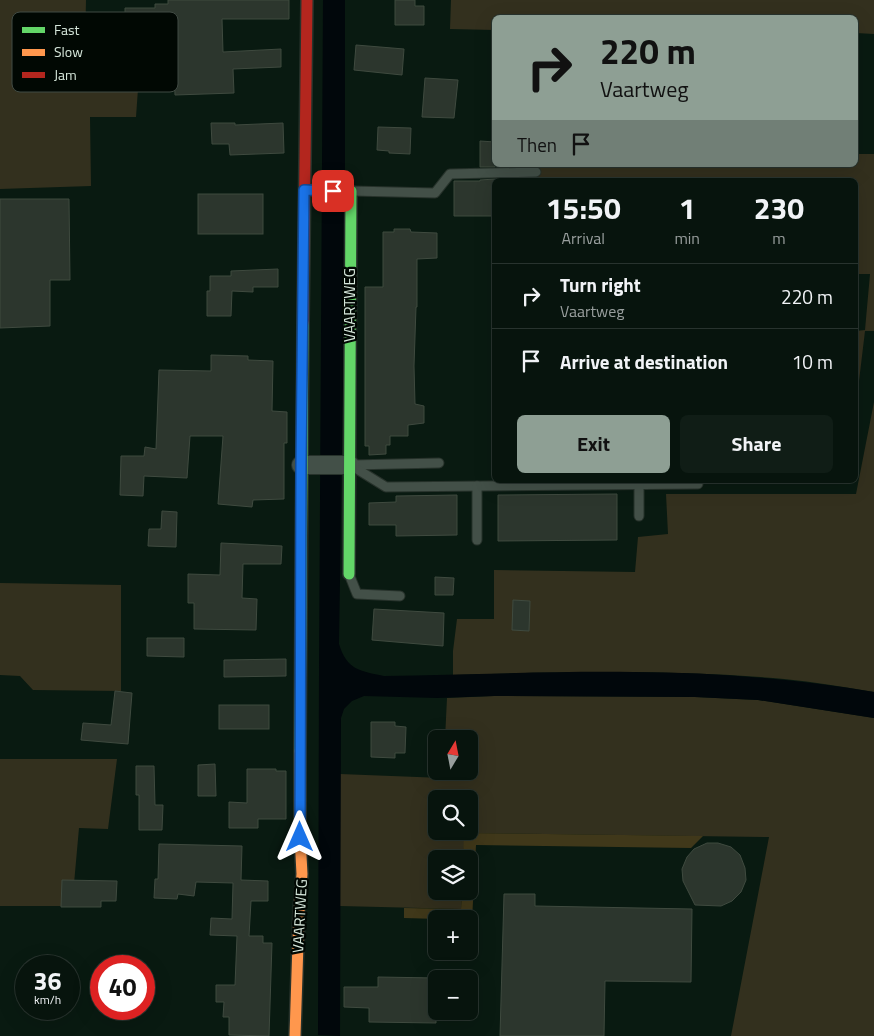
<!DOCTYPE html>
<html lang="en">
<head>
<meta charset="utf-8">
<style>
	:root { --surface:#07140d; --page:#101d16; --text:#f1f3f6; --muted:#989e9d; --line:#28332e; --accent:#8e9f94 }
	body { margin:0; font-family:"Titillium Web",sans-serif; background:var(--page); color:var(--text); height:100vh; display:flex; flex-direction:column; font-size:19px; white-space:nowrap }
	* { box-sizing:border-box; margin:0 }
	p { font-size:16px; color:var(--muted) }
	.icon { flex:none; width:28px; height:28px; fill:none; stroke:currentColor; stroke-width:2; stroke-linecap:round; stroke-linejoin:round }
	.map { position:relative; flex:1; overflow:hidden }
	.side { position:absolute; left:492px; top:178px; width:366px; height:305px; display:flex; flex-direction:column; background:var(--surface); border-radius:8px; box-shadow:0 5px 20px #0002,0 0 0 1px var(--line) }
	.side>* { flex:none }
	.guide { position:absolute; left:492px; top:15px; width:366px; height:152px; border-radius:8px; box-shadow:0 5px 20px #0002,0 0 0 1px var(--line); background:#8e9f94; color:#111; overflow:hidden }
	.needle { width:32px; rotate:10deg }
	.tools { position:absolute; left:428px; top:730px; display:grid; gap:10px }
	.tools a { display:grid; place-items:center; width:50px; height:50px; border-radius:8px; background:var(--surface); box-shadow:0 5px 20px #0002,0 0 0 1px var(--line); font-size:25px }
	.speed { position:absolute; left:15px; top:955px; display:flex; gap:10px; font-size:25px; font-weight:700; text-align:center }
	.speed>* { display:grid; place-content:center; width:65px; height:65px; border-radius:50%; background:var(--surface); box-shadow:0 5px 20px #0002,0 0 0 1px var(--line); line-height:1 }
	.speed small { font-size:12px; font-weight:400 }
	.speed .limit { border:8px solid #d22; background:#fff; color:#111 }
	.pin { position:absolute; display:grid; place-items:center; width:42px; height:42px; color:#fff; margin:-21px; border-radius:10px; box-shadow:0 2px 8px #0006 }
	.me { position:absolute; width:55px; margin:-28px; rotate:0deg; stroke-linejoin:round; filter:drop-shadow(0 0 4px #0008) }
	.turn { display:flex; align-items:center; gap:18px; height:105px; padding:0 25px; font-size:22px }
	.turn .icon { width:65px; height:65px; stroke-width:2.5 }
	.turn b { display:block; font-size:35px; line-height:42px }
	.then { display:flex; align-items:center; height:48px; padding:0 25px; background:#0003; gap:10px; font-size:19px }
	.eta { display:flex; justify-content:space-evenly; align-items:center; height:85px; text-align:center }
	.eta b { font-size:30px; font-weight:700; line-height:35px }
	.button { display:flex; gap:10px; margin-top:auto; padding:10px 25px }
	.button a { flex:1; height:58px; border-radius:8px; background:var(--accent); color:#111; font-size:20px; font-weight:700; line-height:58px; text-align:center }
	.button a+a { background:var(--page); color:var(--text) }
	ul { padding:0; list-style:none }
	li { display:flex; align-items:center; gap:15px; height:65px; padding:0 25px; border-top:1px solid var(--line) }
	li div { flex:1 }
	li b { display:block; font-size:19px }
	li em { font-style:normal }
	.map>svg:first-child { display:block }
	.green { fill:#33301e; fill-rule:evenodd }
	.forest { fill:#40381a }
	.water { fill:#01070b }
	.building { fill:#2c362d; stroke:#3f4a3f }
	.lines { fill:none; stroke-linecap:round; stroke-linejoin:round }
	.lane-casing { stroke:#27322b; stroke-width:11 }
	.street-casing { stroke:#27322b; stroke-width:20 }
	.fast-casing { stroke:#27322b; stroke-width:14 }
	.slow-casing { stroke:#27322b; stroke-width:14 }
	.jam-casing { stroke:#27322b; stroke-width:14 }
	.lane { stroke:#435048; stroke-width:9 }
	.street { stroke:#435048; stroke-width:18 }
	.fast { stroke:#63d668; stroke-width:11 }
	.slow { stroke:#ff974d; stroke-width:11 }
	.jam { stroke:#b3261e; stroke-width:11 }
	.route-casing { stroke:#114b97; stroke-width:12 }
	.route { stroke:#1a73e8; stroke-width:9 }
	.labels { text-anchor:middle; stroke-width:4.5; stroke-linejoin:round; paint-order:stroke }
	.street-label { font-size:15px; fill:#d6e7db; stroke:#010803 }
	.key { fill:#010803; stroke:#414b44; stroke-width:1 }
	.key-label { font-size:14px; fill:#d6e7db }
</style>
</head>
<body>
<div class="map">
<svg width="874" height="1036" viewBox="0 0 874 1036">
	<rect width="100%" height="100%" fill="#091a11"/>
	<g class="green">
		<polygon points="0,0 86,0 85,46 141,47 136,117 90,117 91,186 0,189"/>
		<polygon points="451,0 874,0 874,34 856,33 856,18 495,18 495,30 450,29"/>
		<polygon points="856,154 874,154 874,331 865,331 856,406 856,331 865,330 870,274 856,274 856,180 522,180 522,165 856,165"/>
		<path d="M874,402V692C844,687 814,682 784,679C673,669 563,672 453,675V651L457,619H494V570L635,572L638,537L668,534L666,494H856Z"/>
		<polygon points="0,583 121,585 121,691 33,690 20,676 0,675"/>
		<path d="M494,696L695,697L758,700L874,718V1036H731L769,837L465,833L463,859H436V891H462L461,909L340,906V774L443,778L444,771H469V739H445L447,698ZM436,799H469V831H436Z"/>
		<polygon points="0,759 117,759 108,829 79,828 72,906 0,906"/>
	</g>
	<polygon class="forest" points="464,833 703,836 691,848 476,845 472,920 404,918 404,908 461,909 462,891 469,891 469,859 463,859"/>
	<path class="water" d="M323,0H345V257L339,644C347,670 360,671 384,676C467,675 550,671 633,672C714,672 794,679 874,692V718L758,700L695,697L494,696L437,698L364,696L352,701L344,709L341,718L340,1036L318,1035L319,668Z"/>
	<g class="building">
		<polygon points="168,0 289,0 289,19 222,19 223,52 281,49 281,67 233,69 234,93 175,95 174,68 156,68 156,40 150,40 149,35 125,35 125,8 155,8 155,4 168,4"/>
		<polygon points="395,0 415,0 415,6 424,6 424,25 395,25"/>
		<polygon points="356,45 404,49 402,75 354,70"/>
		<polygon points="425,78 458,80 454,118 422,117"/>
		<polygon points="211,123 235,123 235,125 283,123 284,153 230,155 229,144 212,144"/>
		<polygon points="378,127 411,128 410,154 389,153 389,151 377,150"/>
		<polygon points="480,141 495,142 495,167 480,167"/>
		<polygon points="495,179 495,216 454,216 454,181 480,181 480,180"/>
		<rect x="198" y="194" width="65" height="40"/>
		<polygon points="0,199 69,199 70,280 50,280 50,326 0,328"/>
		<polygon points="394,229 410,229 411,232 437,233 437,258 417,259 417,307 416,307 414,366 415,404 424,406 424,423 408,425 408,436 390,436 390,445 386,445 386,454 369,455 369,446 365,446 365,287 383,287 383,232 394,232"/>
		<polygon points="278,269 278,287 253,287 253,292 232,291 231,316 207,316 207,291 210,291 210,276 231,276 231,271"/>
		<polygon points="211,355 248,356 248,360 273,361 272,411 287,412 287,443 284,443 284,499 253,500 252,507 218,504 223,436 190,436 187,478 144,476 143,496 120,495 121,456 144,456 145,447 156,449 159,370 211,371"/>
		<polygon points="617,494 617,540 498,541 498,495"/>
		<polygon points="457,495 457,535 396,536 396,525 369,525 369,503 396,502 396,496"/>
		<polygon points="162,511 177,512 176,547 148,546 149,529 161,529"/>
		<polygon points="221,543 282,546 281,564 243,564 242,598 257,599 256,630 194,629 194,603 188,603 188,574 220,575"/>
		<polygon points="435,577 454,578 453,595 435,595"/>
		<polygon points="513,600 530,601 529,631 512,630"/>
		<polygon points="374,609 444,613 443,646 372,640"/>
		<polygon points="147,638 184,638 184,657 147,656"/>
		<polygon points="286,659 286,676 224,677 224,660"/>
		<polygon points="115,691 132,693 128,744 81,740 83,723 111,725"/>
		<rect x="219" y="705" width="50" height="24"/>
		<polygon points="371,722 395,722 395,726 406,727 405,753 395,753 395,758 371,757"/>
		<polygon points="215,764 216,796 198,796 198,765"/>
		<polygon points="136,766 154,766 155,805 163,805 162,830 139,830 139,795 136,795"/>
		<polygon points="247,769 276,769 276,771 286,771 286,819 258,819 258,828 229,828 229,802 247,803"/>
		<polygon points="707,843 718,843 731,847 740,855 745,868 746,880 741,892 732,901 721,906 695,905 683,881 682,869 687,857 694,849"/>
		<polygon points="159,844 242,846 241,880 268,881 268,901 251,901 249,936 263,936 263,943 272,943 269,1036 229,1035 229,1017 223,1017 224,1002 216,1002 216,985 235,985 237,936 210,935 211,918 232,919 233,883 196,882 194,896 178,894 177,899 154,898 155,879 158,879"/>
		<polygon points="62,880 117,881 116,901 101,901 101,907 61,907"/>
		<polygon points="504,894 535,894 535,906 692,909 691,982 605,981 604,1036 500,1036"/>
		<polygon points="378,977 436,978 436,1023 369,1022 369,1008 344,1007 344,987 378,987"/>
	</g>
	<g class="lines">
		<g class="lane-casing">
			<g id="lane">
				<polyline points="353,191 435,193 450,174 536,172"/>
				<polyline points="352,465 439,463"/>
				<polyline points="352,466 386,487 698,484"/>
				<polyline points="639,484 639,516"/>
				<polyline points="477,486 477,540"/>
				<polyline points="349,574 357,594 400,596"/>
			</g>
		</g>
		<g class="street-casing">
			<polyline id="street" points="301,465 350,465"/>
		</g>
		<g class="fast-casing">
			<g id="fast">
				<polyline points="305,190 351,191 349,574"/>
				<polyline points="300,751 303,323"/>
			</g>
		</g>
		<g class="slow-casing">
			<polyline id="slow" points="295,1036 299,912 302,874 300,837 300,751"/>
		</g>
		<g class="jam-casing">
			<polyline id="jam" points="303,323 307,0"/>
		</g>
		<use href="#lane" class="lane"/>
		<use href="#street" class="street"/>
		<use href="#fast" class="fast"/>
		<use href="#slow" class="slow"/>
		<use href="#jam" class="jam"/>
	</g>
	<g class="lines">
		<g class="route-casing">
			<polyline id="route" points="300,837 301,465 304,190 333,191"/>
		</g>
		<use href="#route" class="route"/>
	</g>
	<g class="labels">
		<g class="street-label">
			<text transform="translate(350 305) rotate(-90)" y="5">VAARTWEG</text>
			<text transform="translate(300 916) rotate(-87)" y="5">VAARTWEG</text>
		</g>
	</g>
	<rect x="12" y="12" width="166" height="80" rx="8" class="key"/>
	<rect x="22" y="27" width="23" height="6" fill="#63d668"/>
	<rect x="22" y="49" width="23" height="7" fill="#ff974d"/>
	<rect x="22" y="72" width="23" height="6" fill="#b3261e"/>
	<g class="key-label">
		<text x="54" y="35">Fast</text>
		<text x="54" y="57">Slow</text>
		<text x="54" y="80">Jam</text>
	</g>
</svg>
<div class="tools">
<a><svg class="needle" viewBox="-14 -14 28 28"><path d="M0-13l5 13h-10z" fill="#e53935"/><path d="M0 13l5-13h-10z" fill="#989e9d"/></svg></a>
<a><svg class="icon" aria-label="search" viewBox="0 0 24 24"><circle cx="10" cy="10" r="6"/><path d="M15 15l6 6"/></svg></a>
<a><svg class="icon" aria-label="layers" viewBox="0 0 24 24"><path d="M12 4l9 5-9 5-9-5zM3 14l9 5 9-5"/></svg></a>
<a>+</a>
<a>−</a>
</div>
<div class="speed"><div>36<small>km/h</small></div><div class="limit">40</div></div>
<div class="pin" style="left:333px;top:191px;background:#d93025"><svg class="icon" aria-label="arrive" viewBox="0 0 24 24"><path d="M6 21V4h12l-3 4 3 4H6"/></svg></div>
<svg class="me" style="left:300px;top:837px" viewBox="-20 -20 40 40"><path d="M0-17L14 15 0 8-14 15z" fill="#1a73e8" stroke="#fff" stroke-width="4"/></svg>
<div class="guide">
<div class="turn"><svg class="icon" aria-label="right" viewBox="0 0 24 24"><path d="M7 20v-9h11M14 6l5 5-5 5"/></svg><div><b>220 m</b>Vaartweg</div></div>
<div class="then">Then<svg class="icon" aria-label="arrive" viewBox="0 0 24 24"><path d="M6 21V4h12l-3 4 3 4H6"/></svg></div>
</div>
<section class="side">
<div class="eta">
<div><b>15:50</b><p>Arrival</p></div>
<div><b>1</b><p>min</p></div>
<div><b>230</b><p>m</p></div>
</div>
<ul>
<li><svg class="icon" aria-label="right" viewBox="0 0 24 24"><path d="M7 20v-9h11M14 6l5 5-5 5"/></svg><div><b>Turn right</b><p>Vaartweg</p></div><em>220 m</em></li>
<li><svg class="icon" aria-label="arrive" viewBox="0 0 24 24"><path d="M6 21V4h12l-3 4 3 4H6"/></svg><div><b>Arrive at destination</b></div><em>10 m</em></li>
</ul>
<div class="button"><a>Exit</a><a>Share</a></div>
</section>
</div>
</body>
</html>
